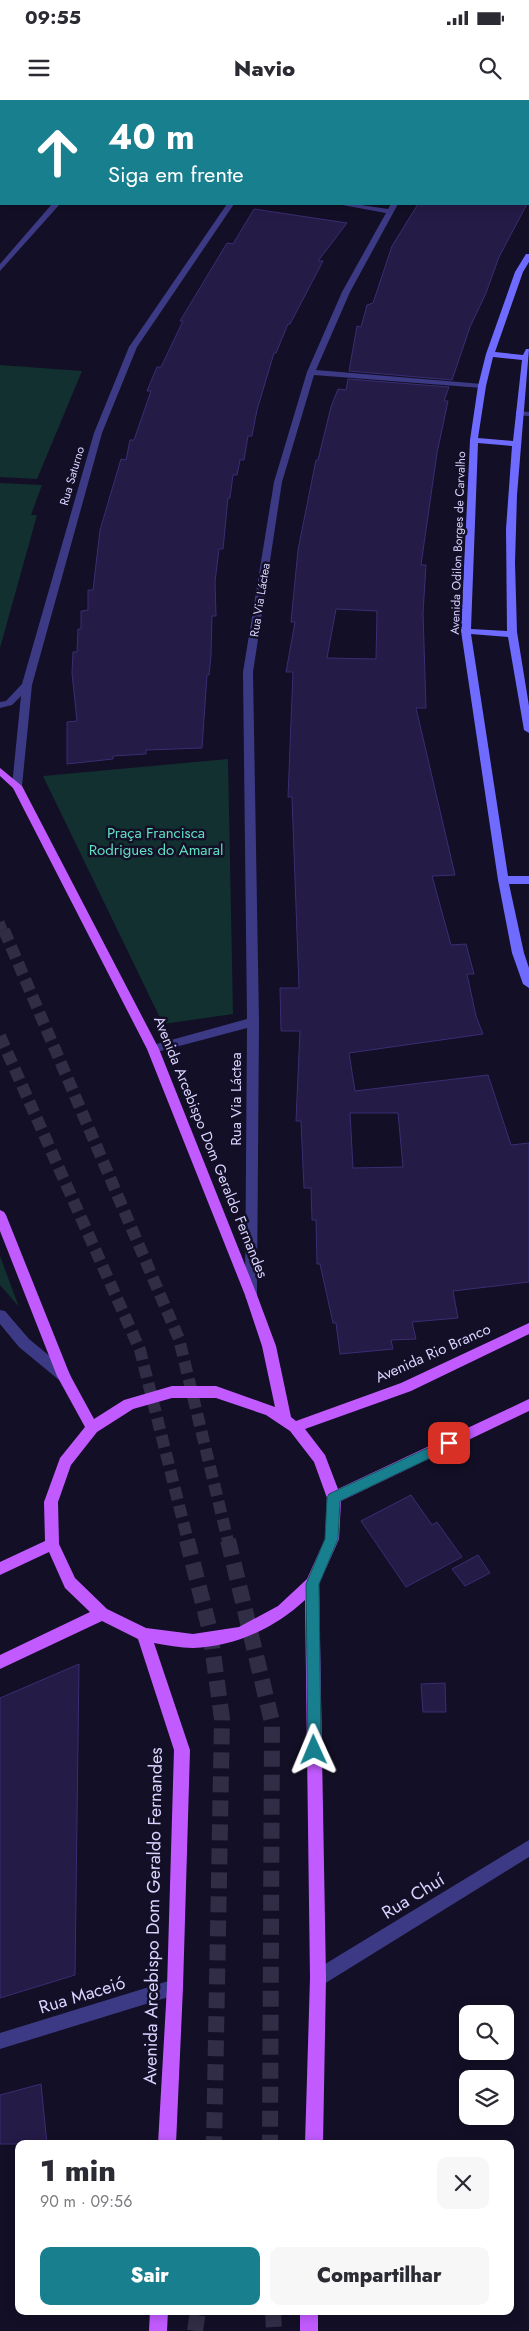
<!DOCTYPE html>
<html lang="pt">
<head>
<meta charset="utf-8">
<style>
	:root { --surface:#fff; --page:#f7f7f7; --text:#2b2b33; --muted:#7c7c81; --accent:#187f8f }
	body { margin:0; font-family:Jost,sans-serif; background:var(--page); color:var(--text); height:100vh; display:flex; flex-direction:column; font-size:19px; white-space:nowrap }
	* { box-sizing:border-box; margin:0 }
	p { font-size:16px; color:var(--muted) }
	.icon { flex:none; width:28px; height:28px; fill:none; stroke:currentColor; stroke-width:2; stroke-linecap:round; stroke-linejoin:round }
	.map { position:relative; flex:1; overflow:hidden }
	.panel { position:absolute; left:15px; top:2040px; width:499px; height:175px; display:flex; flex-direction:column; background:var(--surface); border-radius:10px; box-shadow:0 2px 12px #0003 }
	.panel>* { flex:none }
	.top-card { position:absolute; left:0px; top:0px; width:530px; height:105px; box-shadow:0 2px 12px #0003; background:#187f8f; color:#fff; overflow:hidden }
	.tools { position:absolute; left:459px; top:1905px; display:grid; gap:10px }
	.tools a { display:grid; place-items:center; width:55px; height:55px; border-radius:10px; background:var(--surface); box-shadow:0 2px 12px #0003; font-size:25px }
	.pin { position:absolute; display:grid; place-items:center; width:42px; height:42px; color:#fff; margin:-21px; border-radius:10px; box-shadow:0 2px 8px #0006 }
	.me { position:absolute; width:55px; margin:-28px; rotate:359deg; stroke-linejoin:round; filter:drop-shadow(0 0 4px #0008) }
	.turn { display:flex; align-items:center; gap:18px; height:105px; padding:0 25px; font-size:22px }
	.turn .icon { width:65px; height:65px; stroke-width:2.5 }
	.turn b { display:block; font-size:35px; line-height:42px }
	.round { display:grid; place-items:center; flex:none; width:52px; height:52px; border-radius:10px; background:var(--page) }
	.overview { display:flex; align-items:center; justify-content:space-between; height:85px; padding:0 25px }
	h1 { font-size:30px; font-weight:800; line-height:38px }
	.action { display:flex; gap:10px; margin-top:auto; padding:10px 25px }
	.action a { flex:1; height:58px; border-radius:10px; background:var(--accent); color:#fff; font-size:20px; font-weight:800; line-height:58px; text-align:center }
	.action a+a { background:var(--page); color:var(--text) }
	.status { display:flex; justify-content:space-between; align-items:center; height:35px; padding:0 25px; background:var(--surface); direction:ltr }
	.status svg { height:14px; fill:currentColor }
	header { display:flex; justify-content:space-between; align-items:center; height:65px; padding:0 25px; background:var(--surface); font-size:22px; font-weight:800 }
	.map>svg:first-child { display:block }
	.green { fill:#12302f }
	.building { fill:#241b47; stroke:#3b2d73; fill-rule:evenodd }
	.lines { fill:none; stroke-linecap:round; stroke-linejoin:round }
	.primary-tunnel-far2 { stroke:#312d47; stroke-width:9; stroke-dasharray:9 5; stroke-linecap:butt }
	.primary-tunnel-far1 { stroke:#312d47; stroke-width:12; stroke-dasharray:12 6; stroke-linecap:butt }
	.primary-tunnel { stroke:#312d47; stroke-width:16; stroke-dasharray:16 8; stroke-linecap:butt }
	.street { fill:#3d3a85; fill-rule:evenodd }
	.secondary { fill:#6f6bff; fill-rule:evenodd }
	.primary { fill:#c25bff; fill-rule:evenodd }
	.route { fill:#187f8f; stroke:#10535d }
	.labels { text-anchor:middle; stroke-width:5; stroke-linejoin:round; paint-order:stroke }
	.far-street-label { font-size:12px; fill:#d9d4ff; stroke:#130f26 }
	.park-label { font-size:15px; fill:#5fe0c0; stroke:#130f26 }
	.street-label { font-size:15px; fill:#d9d4ff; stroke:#130f26 }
	.near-street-label { font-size:18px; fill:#d9d4ff; stroke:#130f26 }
</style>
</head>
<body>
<div class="status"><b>09:55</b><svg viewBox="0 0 49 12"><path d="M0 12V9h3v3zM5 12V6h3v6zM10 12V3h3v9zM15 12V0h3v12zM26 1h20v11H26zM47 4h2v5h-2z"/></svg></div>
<header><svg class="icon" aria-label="menu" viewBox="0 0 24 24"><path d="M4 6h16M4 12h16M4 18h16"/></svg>Navio<svg class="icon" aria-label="search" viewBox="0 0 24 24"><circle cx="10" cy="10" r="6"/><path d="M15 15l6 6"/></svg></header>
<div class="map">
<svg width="529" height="2231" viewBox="0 0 529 2231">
	<rect width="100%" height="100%" fill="#130f26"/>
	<g class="green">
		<polygon points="0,265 82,271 37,379 0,377"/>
		<polygon points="0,383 42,385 31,415 37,415 0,548"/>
		<polygon points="228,659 233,914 163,924 43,676"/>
		<polygon points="0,1156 19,1207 0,1185"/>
	</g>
	<g class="building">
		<polygon points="418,104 527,104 499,157 486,193 470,227 452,280 349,271 357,226 361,227 367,205 373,203 392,146"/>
		<polygon points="254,109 347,123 318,161 323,161 290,224 288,224 276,253 274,253 257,310 252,336 248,336 244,360 240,360 237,375 233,375 230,398 228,398 223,449 219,449 215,482 216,516 212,516 211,556 209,575 207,575 202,648 146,650 146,654 113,656 113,659 67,664 67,622 77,621 72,573 73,552 77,552 78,529 81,529 81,511 88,510 88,490 93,490 100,430 121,359 126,360 130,340 134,340 151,291 147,291 157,267 161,267 183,221 180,221 227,143 233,144"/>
		<path d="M348,279L449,287L444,301H448L437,353L421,465H426L423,513L426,608H416L455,775L432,776L451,845L466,844L474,874H467L476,916L483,934L349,953L355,991L488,975L511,1045L529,1043V1182L453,1191L458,1218L412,1222L416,1239L391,1240L393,1249L340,1254L336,1223H333L320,1164H317L316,1120H312L311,1088H304L301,1021H296L300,931H281L280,888H299L292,697H288L293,572H286L295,522H291L298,450L316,360H318L331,307L338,289L346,290ZM336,509L377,511L376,559L327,558ZM350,1013H398L403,1067L353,1068Z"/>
		<polygon points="411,1395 432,1425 437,1422 462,1457 406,1487 361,1421"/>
		<polygon points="478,1455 490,1473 465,1486 452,1469"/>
		<polygon points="79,1564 75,1875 0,1898 0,1598"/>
		<polygon points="445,1583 446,1612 423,1612 421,1584"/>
		<polygon points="41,1984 47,2044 0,2044 0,1995"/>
	</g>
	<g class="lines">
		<polyline class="primary-tunnel-far2" points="0,822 4,832"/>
		<g class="primary-tunnel-far1">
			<polyline points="4,830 179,1239 228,1441"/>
			<polyline points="0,936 140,1250 188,1441"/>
		</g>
		<g class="primary-tunnel">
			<polyline points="187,1440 210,1531 222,1619 214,2044"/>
			<polyline points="228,1440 272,1622 270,2044"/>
			<polyline points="273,2211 274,2231"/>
			<polyline points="195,2231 198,2211"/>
		</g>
		<g class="street">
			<rect x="438" y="0" width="6" height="1"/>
			<rect x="0" y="54" width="1" height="4"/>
			<polygon points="52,104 60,104 0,171 0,164"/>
			<polygon points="227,104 234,104 137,247 102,333 32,585 22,686 17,689 13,688 12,686 21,596 12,605 0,608 0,602 6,601 22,584 94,333 129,247"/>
			<polygon points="337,104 354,104 388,109 391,104 398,104 350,192 316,270 482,284 486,286 482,288 314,275 282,382 253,572 259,922 257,1195 256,1199 246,1199 245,1195 247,928 153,953 147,949 153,945 247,919 243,572 274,382 307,272 342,192 386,113"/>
			<polygon points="516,311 529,312 529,316 516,315"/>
			<polygon points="0,1210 5,1211 29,1239 69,1272 71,1276 69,1280 64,1282 59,1280 19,1247 0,1224"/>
			<polygon points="529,1740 529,1757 324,1884 318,1886 312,1884 310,1878 312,1872"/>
			<polygon points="175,1879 181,1881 183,1887 181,1893 175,1895 0,1949 0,1933"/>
		</g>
		<path class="secondary" d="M526,154H529V162L523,172L495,252L523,255L526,249H529L517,395L515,463L517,532L529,606V633L524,630L508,537L471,534L508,776H529V784H509L524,853L529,868V888L523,884L512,853L498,780L461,531L470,340L478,286L486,254L515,172ZM493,257L522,260L513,341L478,338L486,286ZM478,343L512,346L506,429L507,531L471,529Z"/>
		<g class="primary">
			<path d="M0,668L22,686L159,949L257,1195L276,1246L291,1317L296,1321L401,1283L529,1223V1234L411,1291L305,1329L325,1355L338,1389L529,1299V1311L341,1401L339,1439L319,1484L326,1878L323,2044H305L310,1878L305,1500C275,1528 234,1547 193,1548C180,1548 167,1545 154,1543L190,1650L183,1887L176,2044H158L167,1887L174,1650L138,1539L102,1521L0,1569V1555L90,1512L65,1488L49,1452L0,1475V1462L45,1441L44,1402L60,1358L85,1327L57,1276L0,1131V1110L4,1112L6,1115L70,1275L94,1319L124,1300L172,1286H216L275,1307L262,1246L245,1195L147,949L13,688L0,676ZM172,1298H216L266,1315L290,1331L314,1362L327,1398L325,1439L307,1479L278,1506L239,1527L193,1534L146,1528L107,1509L75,1478L59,1444L58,1402L71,1365L97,1332L133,1309Z"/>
			<polygon points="150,2211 168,2211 167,2231 149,2231"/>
			<rect x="300" y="2211" width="18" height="20"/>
		</g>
	</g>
	<polygon class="route" points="449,1338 453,1339 455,1343 453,1347 340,1401 338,1439 319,1484 321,1650 319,1654 314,1656 310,1654 308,1650 306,1484 325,1439 327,1398 329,1394"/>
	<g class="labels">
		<g class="far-street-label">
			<text transform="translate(72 376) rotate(-74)" y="4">Rua Saturno</text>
			<text transform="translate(458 443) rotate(-88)" y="4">Avenida Odilon Borges de Carvalho</text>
			<text transform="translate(260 500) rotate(-81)" y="4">Rua Via Láctea</text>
		</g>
		<g class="park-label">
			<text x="156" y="738">Praça Francisca<tspan x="156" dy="17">Rodrigues do Amaral</tspan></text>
		</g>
		<g class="street-label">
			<text transform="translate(236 999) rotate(-90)" y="5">Rua Via Láctea</text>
			<text transform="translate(211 1047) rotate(68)" y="5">Avenida Arcebispo Dom Geraldo Fernandes</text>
			<text transform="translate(433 1253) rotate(-24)" y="5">Avenida Rio Branco</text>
		</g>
		<g class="near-street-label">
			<text transform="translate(413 1796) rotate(-32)" y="6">Rua Chuí</text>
			<text transform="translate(153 1816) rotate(-89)" y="6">Avenida Arcebispo Dom Geraldo Fernandes</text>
			<text transform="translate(82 1895) rotate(-17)" y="6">Rua Maceió</text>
		</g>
	</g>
</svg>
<div class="tools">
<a><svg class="icon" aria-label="search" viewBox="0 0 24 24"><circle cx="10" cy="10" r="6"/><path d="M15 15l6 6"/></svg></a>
<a><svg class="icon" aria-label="layers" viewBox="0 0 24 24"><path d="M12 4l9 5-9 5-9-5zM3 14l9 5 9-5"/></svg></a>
</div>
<div class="pin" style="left:449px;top:1343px;background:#d93025"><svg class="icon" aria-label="arrive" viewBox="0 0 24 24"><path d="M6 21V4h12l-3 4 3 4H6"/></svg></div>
<svg class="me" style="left:314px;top:1650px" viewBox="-20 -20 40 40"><path d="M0-17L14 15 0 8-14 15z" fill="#187f8f" stroke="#fff" stroke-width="4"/></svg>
<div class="top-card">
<div class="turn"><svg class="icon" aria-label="ahead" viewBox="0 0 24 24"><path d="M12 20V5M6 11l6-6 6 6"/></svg><div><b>40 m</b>Siga em frente</div></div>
</div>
<section class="panel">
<div class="overview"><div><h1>1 min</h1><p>90 m · 09:56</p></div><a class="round"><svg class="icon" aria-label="close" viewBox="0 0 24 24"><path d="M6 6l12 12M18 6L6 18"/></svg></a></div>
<div class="action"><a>Sair</a><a>Compartilhar</a></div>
</section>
</div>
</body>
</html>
